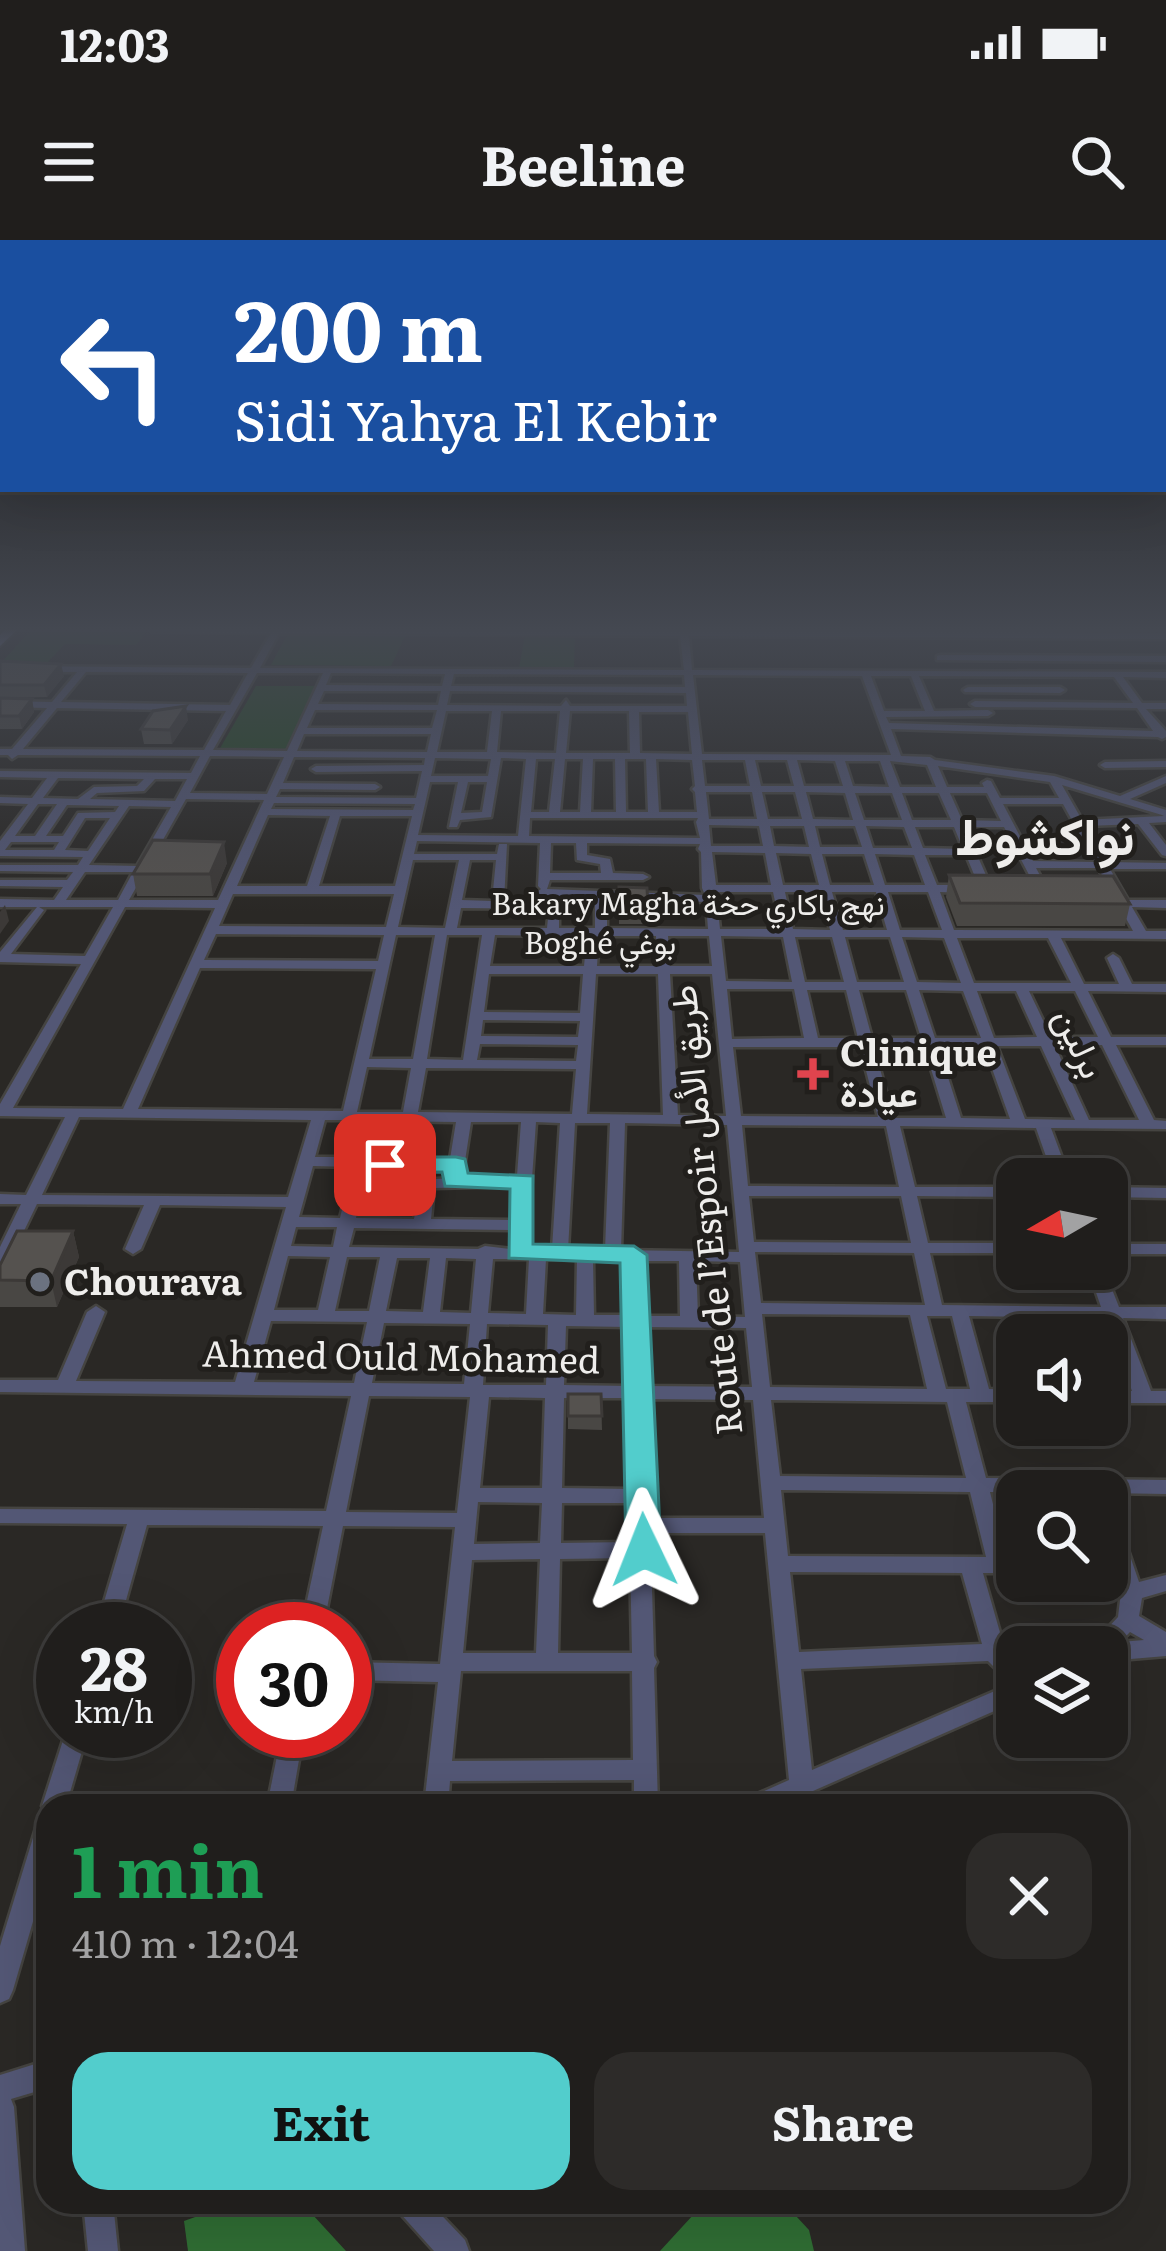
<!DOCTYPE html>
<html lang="en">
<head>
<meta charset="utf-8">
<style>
	:root { --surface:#201e1c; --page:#2d2b29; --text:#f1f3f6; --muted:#a2a2a3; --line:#3d3c3b; --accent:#52cdcc }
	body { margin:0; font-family:Literata,Vazirmatn,serif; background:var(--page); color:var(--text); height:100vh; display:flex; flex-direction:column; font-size:45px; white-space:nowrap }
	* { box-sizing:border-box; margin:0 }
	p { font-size:39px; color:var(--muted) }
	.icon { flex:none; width:66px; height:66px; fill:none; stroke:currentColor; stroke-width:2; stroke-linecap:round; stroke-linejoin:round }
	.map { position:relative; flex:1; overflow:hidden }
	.drawer { position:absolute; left:36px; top:1554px; width:1092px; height:420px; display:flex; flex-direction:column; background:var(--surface); border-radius:36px; box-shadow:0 12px 48px #0002,0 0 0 3px var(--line) }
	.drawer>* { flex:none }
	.guide { position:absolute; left:0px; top:0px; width:1167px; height:252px; box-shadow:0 12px 48px #0002,0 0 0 3px var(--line); background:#1a4fa0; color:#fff; overflow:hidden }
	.needle { width:78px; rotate:261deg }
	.controls { position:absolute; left:996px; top:918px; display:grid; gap:24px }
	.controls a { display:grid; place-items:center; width:132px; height:132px; border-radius:24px; background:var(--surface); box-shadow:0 12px 48px #0002,0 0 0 3px var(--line); font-size:60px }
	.speed { position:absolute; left:36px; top:1362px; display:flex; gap:24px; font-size:60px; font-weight:700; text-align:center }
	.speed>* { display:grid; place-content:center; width:156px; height:156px; border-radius:50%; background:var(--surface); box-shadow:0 12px 48px #0002,0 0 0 3px var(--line); line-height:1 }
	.speed small { font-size:30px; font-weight:400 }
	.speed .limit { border:18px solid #d22; background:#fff; color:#111 }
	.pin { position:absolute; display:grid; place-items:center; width:102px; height:102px; color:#fff; margin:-51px; border-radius:24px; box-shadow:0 6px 18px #0006 }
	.me { position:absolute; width:132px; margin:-66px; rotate:358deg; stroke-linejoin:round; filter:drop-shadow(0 0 9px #0008) }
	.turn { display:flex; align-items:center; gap:42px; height:252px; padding:0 36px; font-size:54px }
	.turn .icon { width:156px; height:156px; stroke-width:2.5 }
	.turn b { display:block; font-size:84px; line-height:102px }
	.round { display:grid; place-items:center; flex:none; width:126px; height:126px; border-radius:36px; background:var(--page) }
	.headline { display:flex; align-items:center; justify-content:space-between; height:204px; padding:0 36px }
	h1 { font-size:72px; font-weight:700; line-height:90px; color:#1e9e55 }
	.action { display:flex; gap:24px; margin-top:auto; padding:24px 36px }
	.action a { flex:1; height:138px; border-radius:36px; background:var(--accent); color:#111; font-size:48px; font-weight:700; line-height:138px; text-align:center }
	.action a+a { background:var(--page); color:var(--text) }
	.status { display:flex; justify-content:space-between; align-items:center; height:84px; padding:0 60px; background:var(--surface); direction:ltr }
	.status svg { height:33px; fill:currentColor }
	header { display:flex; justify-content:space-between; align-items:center; height:156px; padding:0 36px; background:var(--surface); font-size:54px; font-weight:700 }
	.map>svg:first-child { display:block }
	.green { fill:#254826 }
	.forest { fill:#2f6c33 }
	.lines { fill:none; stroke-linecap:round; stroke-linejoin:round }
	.minor-casing { stroke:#454441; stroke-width:5 }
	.highway-casing { stroke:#454441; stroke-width:4 }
	.minor { fill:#535775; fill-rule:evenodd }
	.highway { fill:#8d96e0; fill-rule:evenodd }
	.wall { fill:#494744 }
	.shaded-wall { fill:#3c3937 }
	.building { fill:#55524f; stroke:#3c3937; stroke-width:3 }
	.route { fill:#52cdcc; stroke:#358585; stroke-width:3 }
	.health-dot { fill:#e0444e; stroke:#211f1c; stroke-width:4.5 }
	.worship-dot { fill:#6b7280; stroke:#211f1c; stroke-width:4.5 }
	.labels { text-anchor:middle; stroke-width:10; stroke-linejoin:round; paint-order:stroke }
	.far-street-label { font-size:30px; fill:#eeedeb; stroke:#211f1c }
	.street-label { font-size:36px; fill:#eeedeb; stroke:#211f1c }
	.poi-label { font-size:36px; font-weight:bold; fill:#eeedeb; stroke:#211f1c; text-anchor:start }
	.far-town-label { font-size:51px; font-weight:bold; fill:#eeedeb; stroke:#211f1c }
</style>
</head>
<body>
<div class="status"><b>12:03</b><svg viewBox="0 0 49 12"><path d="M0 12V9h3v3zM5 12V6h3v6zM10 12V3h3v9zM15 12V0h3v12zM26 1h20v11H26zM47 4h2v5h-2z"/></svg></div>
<header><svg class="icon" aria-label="menu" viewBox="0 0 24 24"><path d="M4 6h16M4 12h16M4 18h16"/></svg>Beeline<svg class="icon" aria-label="search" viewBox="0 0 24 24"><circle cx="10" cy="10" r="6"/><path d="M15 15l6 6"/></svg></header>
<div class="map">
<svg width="1166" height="2011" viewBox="0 0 1166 2011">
	<rect width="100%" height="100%" fill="#2a2825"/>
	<g class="green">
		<polygon points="30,391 146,392 136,405 65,404 45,425 0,424"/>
		<polygon points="288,393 406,394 391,426 271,425"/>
		<polygon points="525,395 575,396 574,427 519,428"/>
		<polygon points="256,446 316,446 286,510 219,510"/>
	</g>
	<g class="forest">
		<polygon points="237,1962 301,1962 346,2011 188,2011 184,1981"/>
		<polygon points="705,1962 783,1962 809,1990 814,2011 660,2011"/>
	</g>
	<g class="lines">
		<g class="minor-casing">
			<g id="minor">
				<path d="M150,390L1166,393V399L689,396L692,430L1166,432V438L1123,437L1142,463H1166V469H1146L1166,491V497L1162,499L1158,497L891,489L901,516L930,517L935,520L1054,536L1120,556L1166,536V543L1130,559L1166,570V582L1149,583L1166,605V616L1162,615L1138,584L1086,586L1106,622L1166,623V629H1110L1128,660H1166V668L1132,667L1146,691H1166V699L1061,698L1084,744H1119L1107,718L1113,714L1119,718L1132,744H1166V752L1088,751L1111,797H1166V805H1116L1154,880L1166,881V889L1051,888L1070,939H1054L1036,888L900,886L915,947H1017V957L917,956L928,1003H1017V1013H930L942,1065L1101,1067L1088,1029H1104L1119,1067H1166V1079L1123,1078L1151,1151H1166V1163H1107V1151H1132L1106,1078L969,1076L989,1149L1017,1150V1162H966L986,1238L1166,1240V1254L1107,1253V1251L990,1252L1006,1317H1017V1333H983L1003,1403L1017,1402L1026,1407H1017V1420H1014L1017,1422V1461L779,1566H742L746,1559L789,1540L765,1293H650L651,1304L654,1310L651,1316L654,1416L657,1422L654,1428L658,1566H634V1540L450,1541L448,1566H424L438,1442L345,1440V1422L440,1424L455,1287L343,1286L323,1389H301L323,1286L147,1285L118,1389H96L127,1284L0,1283V1269L326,1271L351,1156L0,1152V1140H58L87,1072L96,1066L105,1072L76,1141L235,1142L286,967L160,965L141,1009L133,1014L125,1009L144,965L37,964L8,1024L0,1029V1007L21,964H0V954L26,955L65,877L0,876V864L81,724L0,722V712L37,667H0V659L54,660L63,647L0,646V640H67L73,632L0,631V625H78L83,617L0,616V601L28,564L0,563V557L32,558L47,538L0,537V531L191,533L200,516L18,515L12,519L8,515H0V509H12L47,468L0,467V461L52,462L77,432H0V426L251,428L271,393L154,392ZM279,393L680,396L684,430L260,428ZM86,432L248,433L230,465L61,462ZM257,433H323L287,511L213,510ZM331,433L445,434L442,446L326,445ZM454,434L684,435L685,447L451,446ZM693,435L862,436L891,515L702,514ZM871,436H911L925,471H884ZM919,436L1114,437L1133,463L975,461L970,464L975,467L1137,468L1153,491L889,483L886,477L988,476L993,473L988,470L934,471ZM324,451H441L438,465L318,464ZM450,451L686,453L687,466H570L566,460L561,466L447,465ZM57,468L226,471L204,510L23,509ZM315,470H437L432,488H307ZM446,471H492L487,512H437ZM501,471H560L556,513L497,512ZM570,471H629L630,513H566ZM639,472H688L692,514L640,513ZM304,494H431L427,512L297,511ZM210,516L284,517L267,554L190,553ZM294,517L425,518L424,525L316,526L311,529L316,532L422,531L416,558L276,557L280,549L375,550L380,547L375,544L283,543ZM435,518L491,519L488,536H431ZM501,518L526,519L518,596L418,595L430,542H458L449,587H457L460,580L491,577ZM536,519H555L549,572H531ZM565,519H583L580,572H560ZM593,519H615L616,572H591ZM625,519H646L648,572H626ZM656,519L692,520L695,546L692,549L695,552L697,572H659ZM702,520H745L750,546H705ZM755,520H787L794,546H761ZM797,520L835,521L843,546H804ZM845,521H880L889,547L853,546ZM890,521L927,525L936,547H900ZM938,526L1050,542L1059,558H1000L991,541L987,540L982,543L984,547H947ZM58,538L144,539L137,546L94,547L78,559L43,558ZM155,539H187L175,561L90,559L97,553L144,551ZM468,542H487L482,572L461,573ZM1062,545L1162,575L1164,576L1082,580ZM706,552H752L757,579H709ZM762,552H795L802,579H768ZM806,552L845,553L853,580L813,579ZM855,553H892L902,580H864ZM902,553H939L951,580H912ZM950,553H987L1001,581L962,580ZM186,559L264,560L218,660H129ZM274,563L415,564L413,570L271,569ZM38,564H57L35,596H15ZM1003,564H1063L1095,622L1033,621ZM67,565L119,566L115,572L78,573L63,596H46ZM129,566L171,567L137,626L89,625ZM268,575L330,576L307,646H237ZM340,576H412L395,646H319ZM85,578H110L88,611L65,610ZM530,578H698L696,582L700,598L529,596ZM709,585L759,586L763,606H711ZM770,586H804L809,607L774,606ZM815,586H855L862,607H820ZM866,586L904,587L912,608H873ZM915,587H954L963,609L923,608ZM965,587H1004L1037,650L1047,648L1036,628H1098L1133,691L954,690L940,652L965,653L971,649L965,645H937L925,615H966L980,649L990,651L992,649ZM417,601L540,603L538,646L541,649L537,652L543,656L595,658V688H559V662L504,661L507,604H499L497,614H414ZM11,602H59L54,610H5ZM551,603H576L577,620L600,624L601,633H550ZM587,603L700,604L698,609L701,612L702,648L705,655L547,649L550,640H643L649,637L643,634L613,633L610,619L587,615ZM712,612L765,613L771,645H716ZM776,613L811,614L819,645H783ZM822,614H864L874,645H830ZM875,614L914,615L925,645H885ZM413,620H459L445,688L398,687ZM470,620H496L492,661L462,660ZM85,632H133L118,660H66ZM716,652H773L781,689H720ZM785,652H821L830,690L793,689ZM832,652H876L887,690H843ZM888,652H928L942,690H900ZM233,654H394L386,687L219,686ZM607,658L706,662L708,689L607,688ZM39,667H113L85,716L11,714L44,670ZM125,667L215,668L123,869L13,868ZM461,668L549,669L547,688H457ZM216,694L384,695L378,721L204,720ZM396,695H435L413,819H369ZM447,695H482L463,820L427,819ZM495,695L587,696L584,726H490ZM599,696H656L657,726H597ZM668,696H709L712,726H670ZM721,696L783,697L792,742L726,741ZM795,697H832L844,742H805ZM845,697H890L904,742H857ZM902,697L944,698L961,743L917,742ZM957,698H1048L1071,743H974ZM200,728L376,729L343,871L138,869ZM489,734H583L580,773L484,772ZM596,734H658L663,875L587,874ZM670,734H712L726,876L678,875ZM727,749H794L804,798L732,799ZM807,750H846L858,798H818ZM859,750H906L921,798H872ZM919,750L963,751L981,798H935ZM977,751H1016L1037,797L994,798ZM1029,751H1075L1098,797H1051ZM483,780L580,781L578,797L481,796ZM480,804L578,805L576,821L477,820ZM1102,805L1139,880H1089L1055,806ZM874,806H924L946,878H893ZM938,806H984L1010,879L961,878ZM997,806H1041L1075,880L1025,879ZM733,807H860L878,877L741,876ZM367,827L411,828L403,872H357ZM426,828L576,829L572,874L418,872ZM79,877L311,880L288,957L42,955ZM325,880H363L354,917H315ZM378,881L456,882L450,919L369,918ZM471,882H521L517,936L459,938L463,934ZM536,882L560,883L552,1009L538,1007L527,1009ZM575,883H610L605,1010H568ZM625,883L727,885L739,1012L621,1010ZM742,885L886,886L899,947L748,946ZM313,926L352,927L340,978L299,977ZM367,927L448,928L447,934L452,938L421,940L414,979L356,978ZM516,946L513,980L431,979L434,948ZM749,956H901L911,1003L754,1002ZM296,987H337L333,1007L291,1006ZM354,988L513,990L511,1009L485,1006L478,1009L349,1007ZM755,1012L914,1013L925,1065L761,1063ZM288,1016L330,1017L318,1070H274ZM347,1017H380L369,1071H335ZM397,1018H430L423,1072L386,1071ZM446,1018L476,1019L471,1073L440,1072ZM493,1019H529L526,1074L488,1073ZM546,1019L577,1020L576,1075L543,1074ZM593,1020H626L627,1075H594ZM642,1021H679L680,1076H644ZM696,1021L740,1022L745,1077L698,1076ZM762,1074L910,1075L927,1149L770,1147ZM927,1076H952L970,1149H946ZM271,1081L367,1082L354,1143L254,1142ZM384,1083L470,1084L464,1144L372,1143ZM487,1084L548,1085L546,1145H483ZM566,1086L627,1087L628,1146L564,1145ZM644,1087L746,1088L752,1147L646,1146ZM369,1156L470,1157L457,1273L346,1272ZM489,1157L545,1158L542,1248H480ZM564,1158H628L629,1249L562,1248ZM646,1159L753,1160L764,1278H650L649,1261L652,1256L649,1251ZM771,1160L947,1162L966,1238L780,1236ZM781,1250L970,1252L986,1317L788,1316ZM478,1262L542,1263L540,1303L474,1304ZM562,1263H629L630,1302L561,1303ZM630,1318L632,1413H558L560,1319ZM540,1319L536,1413H463L472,1320ZM790,1332L962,1333L982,1404L799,1412ZM988,1421L1011,1444L812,1530L801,1429ZM461,1431H632L633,1520L452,1521Z"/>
				<polygon points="940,415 1166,416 1166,422 937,420 937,416"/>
				<polygon points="968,447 1060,447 1065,450 1060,453 965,452 963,450"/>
				<polygon points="1166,521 1166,527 1105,528 1100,525 1105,522"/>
				<polygon points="1107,947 1166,948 1166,958 1107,957"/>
				<rect x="1107" y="1004" width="59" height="10"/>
				<path d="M1107,1271L1114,1273L1117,1278L1139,1342L1166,1335V1351L1142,1358L1139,1376L1166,1392V1416L1107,1421V1407H1090L1118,1377L1121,1352L1107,1308ZM1130,1392L1144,1400L1120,1402Z"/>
				<polygon points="66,1491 88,1491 66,1566 48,1566 48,1574 42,1566"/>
				<polygon points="282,1491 304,1491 291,1566 267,1566"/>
				<polygon points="48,1577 48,1630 13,1750 9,1759 0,1763 0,1706 36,1588 39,1580"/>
				<polygon points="48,1820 48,1848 11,1859 14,1867 25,2011 0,2011 0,1835"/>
				<polygon points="83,1962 113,1962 118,2011 88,2011"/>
				<polygon points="394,1962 429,1962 465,2000 469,2011 434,2011 399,1972"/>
			</g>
		</g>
		<g class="highway-casing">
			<polygon id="highway" points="4,390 17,390 0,406 0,395"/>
		</g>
		<use href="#minor" class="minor"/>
		<use href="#highway" class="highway"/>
	</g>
	<g class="wall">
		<polygon points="0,421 64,436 47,457 0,458 32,459 34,472 22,489 0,489"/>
		<polygon points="188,480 172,504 144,504 141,489"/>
		<polygon points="227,623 213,656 137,656 133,634"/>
		<polygon points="949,635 1130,664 1125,686 957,686 946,657"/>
		<polygon points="619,647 648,667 647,684 619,684"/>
		<polygon points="73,991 79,1017 57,1067 0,1067 0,1025"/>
		<polygon points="568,1154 601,1154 602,1190 568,1189"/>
	</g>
	<g class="shaded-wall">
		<polygon points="61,424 64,436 47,457 44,445"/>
		<polygon points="32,459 34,472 22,489 19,476"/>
		<polygon points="186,466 188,480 172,504 170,490"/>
		<polygon points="224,602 227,623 213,656 210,634"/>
		<polygon points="5,665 9,681 0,694 0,672"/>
		<polygon points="73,991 79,1017 57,1067 51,1041"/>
	</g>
	<g class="building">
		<polygon points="0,421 61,424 44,445 0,445"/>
		<polygon points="0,458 32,459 19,476 0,476"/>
		<polygon points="186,466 170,490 141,489 153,471"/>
		<polygon points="153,600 224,602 210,634 133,634"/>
		<polygon points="949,635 1113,636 1130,664 960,663"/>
		<polygon points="619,647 647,648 648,667 619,667"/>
		<polygon points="17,991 73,991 51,1041 0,1040 0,1025"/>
		<polygon points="568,1154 601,1154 602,1176 568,1176"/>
	</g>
	<linearGradient id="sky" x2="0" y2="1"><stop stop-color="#171614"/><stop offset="0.58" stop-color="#444851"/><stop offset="1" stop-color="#444851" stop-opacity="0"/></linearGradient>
	<rect width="1166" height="672" fill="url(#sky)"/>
	<polygon class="route" points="456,917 465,919 468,933 533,936 533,1004 634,1006 647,1015 661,1310 656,1319 631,1319 626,1310 620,1023 509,1018 510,949 445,946 442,932 385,933 372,925 385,917"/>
	<path class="health-dot" d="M807 816h12v12h12v12h-12v12h-12v-12h-12v-12h12z"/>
	<circle class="worship-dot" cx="40" cy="1042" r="12"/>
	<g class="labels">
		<g class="far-street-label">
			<text x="688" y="675">Bakary Magha نهج باكاري حخة</text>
			<text x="600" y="714">Boghé بوغي</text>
		</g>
		<g class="street-label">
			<text transform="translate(1080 803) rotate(65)" y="13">برلين</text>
			<text transform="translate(706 970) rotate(-96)" y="13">Route de l’Espoir طريق الأمل</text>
			<text transform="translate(401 1117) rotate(1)" y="13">Ahmed Ould Mohamed</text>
		</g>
		<g class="poi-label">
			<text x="840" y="826">Clinique<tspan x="840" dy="41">عيادة</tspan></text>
			<text x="64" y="1055">Chourava</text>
		</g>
		<g class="far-town-label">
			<text x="1045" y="615">نواكشوط</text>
		</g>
	</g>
</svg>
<div class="controls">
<a><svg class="needle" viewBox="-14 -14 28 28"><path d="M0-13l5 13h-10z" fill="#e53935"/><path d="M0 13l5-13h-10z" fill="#a2a2a3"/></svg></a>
<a><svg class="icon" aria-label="sound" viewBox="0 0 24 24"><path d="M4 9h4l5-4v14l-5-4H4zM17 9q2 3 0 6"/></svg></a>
<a><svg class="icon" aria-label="search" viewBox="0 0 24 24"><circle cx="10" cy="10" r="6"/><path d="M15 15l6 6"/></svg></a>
<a><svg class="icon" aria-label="layers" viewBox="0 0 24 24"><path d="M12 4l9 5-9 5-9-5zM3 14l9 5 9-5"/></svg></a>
</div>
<div class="speed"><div>28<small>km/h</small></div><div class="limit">30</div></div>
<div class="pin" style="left:385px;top:925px;background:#d93025"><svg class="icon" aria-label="arrive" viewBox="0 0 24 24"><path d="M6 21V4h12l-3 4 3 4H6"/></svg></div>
<svg class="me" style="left:644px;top:1310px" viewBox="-20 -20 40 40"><path d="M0-17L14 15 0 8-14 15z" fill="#52cdcc" stroke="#fff" stroke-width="4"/></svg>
<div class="guide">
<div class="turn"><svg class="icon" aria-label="left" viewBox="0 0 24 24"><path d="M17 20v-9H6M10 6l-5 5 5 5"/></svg><div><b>200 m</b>Sidi Yahya El Kebir</div></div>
</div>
<section class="drawer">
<div class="headline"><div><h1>1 min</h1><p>410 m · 12:04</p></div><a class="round"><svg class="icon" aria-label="close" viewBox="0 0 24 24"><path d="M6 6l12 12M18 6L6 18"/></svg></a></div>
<div class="action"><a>Exit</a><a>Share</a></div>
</section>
</div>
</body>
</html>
